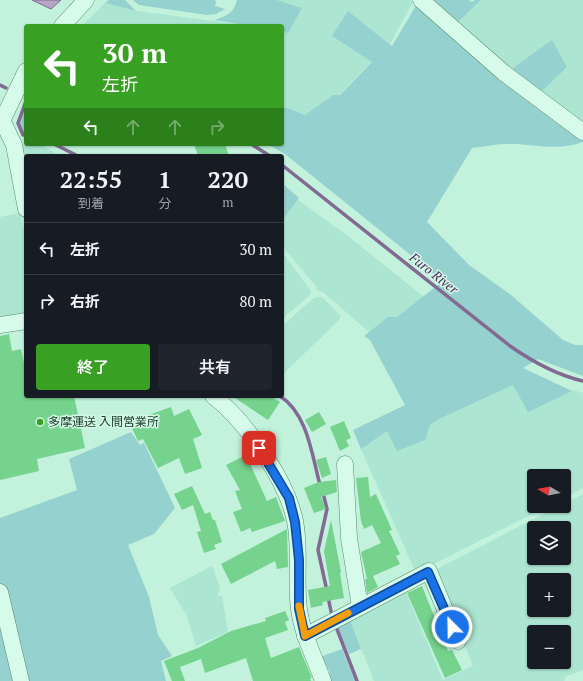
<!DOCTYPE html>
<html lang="ja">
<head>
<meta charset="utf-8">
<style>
	:root { --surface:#171b24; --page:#20242c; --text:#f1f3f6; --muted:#9ea1a6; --line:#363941; --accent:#38a123 }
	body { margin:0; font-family:"PT Serif","Noto Sans JP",serif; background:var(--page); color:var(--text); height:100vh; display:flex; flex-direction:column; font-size:15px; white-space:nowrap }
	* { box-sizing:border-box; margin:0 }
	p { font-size:13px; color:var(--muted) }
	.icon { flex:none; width:22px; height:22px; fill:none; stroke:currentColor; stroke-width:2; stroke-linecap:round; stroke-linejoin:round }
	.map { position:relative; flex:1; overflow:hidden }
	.drawer { position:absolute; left:24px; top:154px; width:260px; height:244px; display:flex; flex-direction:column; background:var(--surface); border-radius:4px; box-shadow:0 1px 3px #0004 }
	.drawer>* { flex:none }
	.top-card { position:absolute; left:24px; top:24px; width:260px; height:122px; border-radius:4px; box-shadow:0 1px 3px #0004; background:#38a123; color:#fff; overflow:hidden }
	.needle { width:26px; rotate:280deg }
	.buttons { position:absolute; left:527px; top:469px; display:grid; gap:8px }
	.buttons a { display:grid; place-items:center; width:44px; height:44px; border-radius:4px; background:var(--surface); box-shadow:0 1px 3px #0004; font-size:20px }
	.pin { position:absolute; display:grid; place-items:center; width:34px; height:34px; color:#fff; margin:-17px; border-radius:8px; box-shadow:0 2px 6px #0006 }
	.me { position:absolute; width:44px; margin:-22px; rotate:337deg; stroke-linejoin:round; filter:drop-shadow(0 0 3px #0008) }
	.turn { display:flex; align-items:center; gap:14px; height:84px; padding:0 12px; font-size:18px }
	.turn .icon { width:52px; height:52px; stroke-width:2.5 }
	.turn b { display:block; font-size:28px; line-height:34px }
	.lanes { display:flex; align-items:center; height:38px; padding:0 12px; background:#0003; justify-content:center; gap:20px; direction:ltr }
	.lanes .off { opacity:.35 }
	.eta { display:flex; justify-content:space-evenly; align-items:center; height:68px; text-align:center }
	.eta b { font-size:24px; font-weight:600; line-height:28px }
	.primary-button { display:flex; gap:8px; margin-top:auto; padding:8px 12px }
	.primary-button a { flex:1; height:46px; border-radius:4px; background:var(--accent); color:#fff; font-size:16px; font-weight:600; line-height:46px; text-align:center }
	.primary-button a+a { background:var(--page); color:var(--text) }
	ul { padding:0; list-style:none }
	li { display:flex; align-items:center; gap:12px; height:52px; padding:0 12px; border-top:1px solid var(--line) }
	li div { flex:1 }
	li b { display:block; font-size:15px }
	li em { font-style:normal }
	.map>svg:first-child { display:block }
	.farmland { fill:#ace5d2; fill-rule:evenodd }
	.green { fill:#95d1ce }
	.water { fill:#b6a5c4; stroke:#826a93 }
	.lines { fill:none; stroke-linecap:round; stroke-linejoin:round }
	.stream { stroke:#826a93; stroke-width:3.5 }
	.building { fill:#75d38d }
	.minor-casing { stroke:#578d6b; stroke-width:17 }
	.minor { stroke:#d6fbea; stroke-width:16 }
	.route-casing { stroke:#114b97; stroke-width:10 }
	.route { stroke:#1a73e8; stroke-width:7 }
	.slow { stroke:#f59e0b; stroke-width:7 }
	.poi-dot { fill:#38a123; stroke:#d2f8e7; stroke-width:1.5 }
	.labels { text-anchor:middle; stroke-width:3; stroke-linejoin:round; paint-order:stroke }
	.poi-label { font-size:12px; fill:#1d3b27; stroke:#d2f8e7; text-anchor:start }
	.water-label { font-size:13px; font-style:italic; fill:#512b5c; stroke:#d2f8e7 }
</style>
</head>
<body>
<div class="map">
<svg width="583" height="681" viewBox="0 0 583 681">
	<rect width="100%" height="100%" fill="#c2f1dc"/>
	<g class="farmland">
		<polygon points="277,0 410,0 413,2 390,44 348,11 372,61 339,95 333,95 305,115 282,106 282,32 288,33 302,8"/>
		<polygon points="481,0 583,0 583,124 539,94 567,67 552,41 510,70 458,22"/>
		<polygon points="105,3 130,10 250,26 90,26 84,24"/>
		<polygon points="26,144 40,144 60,156 26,156 26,178 20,147"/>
		<polygon points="298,200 344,233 424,297 397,317 388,317 369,332 323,292 317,290 316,286 282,246 282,221"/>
		<polygon points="20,213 26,241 26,318 0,322 0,217"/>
		<polygon points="282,252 311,291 309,296 282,319"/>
		<polygon points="315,297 322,297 341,316 339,320 282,375 282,326"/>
		<polygon points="513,385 565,394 573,390 583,393 583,488 564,498 564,476 534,476 534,506 548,506 416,573 361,449 387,431 430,425 439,419"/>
		<path d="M583,494V670L565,677L564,681H374L349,617L404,588L443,680L473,666L435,570L559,506H564V504ZM534,528H564V558H534ZM534,580H564V610H534ZM534,632H564V662H534Z"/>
		<polygon points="212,566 220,587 218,596 222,596 228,632 196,646 187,616 170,588"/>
	</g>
	<g class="green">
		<polygon points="109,0 125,0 136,11 105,3"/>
		<polygon points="133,0 214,0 216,1 215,6 225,9 216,14 207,15 139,5"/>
		<path d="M237,0H277L302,8L288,33L282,32V26H250L215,20C227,16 234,13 237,0Z"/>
		<polygon points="429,0 469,0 472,2 475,0 481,0 458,22"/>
		<path d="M417,4L583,139V142C555,152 534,143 506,144C495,144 483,147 472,148L427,222L469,265L511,295L563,340L575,345H583V376L538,359L523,368L572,391L528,412L513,385L439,419L430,425L425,440L397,451L387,431L361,449L353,430L405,405L370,340L364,336L388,317H397L443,281L285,154L267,144H282V106L305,115L333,95H340L372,62L332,36L348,11L392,46Z"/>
		<polygon points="552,40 567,67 539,94 510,70"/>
		<polygon points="26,107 26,134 24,134 19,123"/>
		<polygon points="282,183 299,198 282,221"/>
		<polygon points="131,432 140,445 144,443 175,508 154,534 128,545 149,597 158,635 172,656 161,661 166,681 0,681 0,518 77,490 69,459"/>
		<polygon points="349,617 361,649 349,654 338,627"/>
		<polygon points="342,649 355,681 329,681 327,678 330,672 324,662 321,662 320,657"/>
	</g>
	<polygon class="water" points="32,0 61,0 51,9"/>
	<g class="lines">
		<g class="stream">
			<polyline points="0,85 6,88"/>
			<polyline points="26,101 18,123 23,135 26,135"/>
			<polyline points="54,144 78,156"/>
			<polyline points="251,144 270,156"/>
			<path d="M282,165L510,346C533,362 556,375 583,381"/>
			<path d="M280,396C308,414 312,456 320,485"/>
			<polyline points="323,493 327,509 318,550 327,591"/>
			<polyline points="328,597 332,616"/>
			<polyline points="335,624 357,681"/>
		</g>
	</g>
	<g class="building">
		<polygon points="194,144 225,144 229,156 198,156"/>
		<polygon points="9,334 12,351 21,349 26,372 26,396 74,396 85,448 37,459 39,471 0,480 0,336"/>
		<polygon points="232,396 270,396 280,402 268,420"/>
		<polygon points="171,407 174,416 189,409 202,435 193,439 202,468 185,474 179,458 158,468 143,439 138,441 129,422"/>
		<polygon points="319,412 326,424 312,432 305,420"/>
		<polygon points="344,421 351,438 346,440 349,446 340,451 330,427"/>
		<polygon points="246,455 267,501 276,497 285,521 252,532 250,528 241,532 233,512 242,509 235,491 240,490 226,465"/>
		<polygon points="326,457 331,474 322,478 316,460"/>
		<polygon points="368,477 370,497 376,494 392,530 389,531 400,554 396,556 400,564 373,576 378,587 367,593 365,579 367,579 361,552 381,543 372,525 364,529 361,521 356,478"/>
		<polygon points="336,480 337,492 321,497 326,509 314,513 304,488 319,482"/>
		<polygon points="192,486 205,514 210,512 213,520 215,520 222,542 214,545 216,549 204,553 197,532 201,531 193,505 182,510 174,494"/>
		<polygon points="331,520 341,572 340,573 344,598 322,602 323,605 311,608 308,590 330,586 324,551"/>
		<polygon points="287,529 288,567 277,569 275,561 231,584 221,564"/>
		<polygon points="422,586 448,651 452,650 462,670 445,678 407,593"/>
		<polygon points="285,611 289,620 285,622 288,630 265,638 271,658 299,647 312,678 310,678 311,681 253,681 246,658 205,673 201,659 180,667 185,681 172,681 164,661 198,648 231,631 266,621 265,618"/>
	</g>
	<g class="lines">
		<g class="minor-casing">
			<g id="minor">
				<polyline points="421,0 504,73 583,132"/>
				<polyline points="62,26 86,0"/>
				<polyline points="3,122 14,145 26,209"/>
				<polyline points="0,125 26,71"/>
				<polyline points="0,325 26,321"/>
				<path d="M213,396C246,421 287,481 295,521C301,550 295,580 299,609C302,634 315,658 323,681"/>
				<polyline points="345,464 349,538 360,607"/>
				<polyline points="0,592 21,681"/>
				<polyline points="305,636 429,571 458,641"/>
			</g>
		</g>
		<use href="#minor" class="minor"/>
	</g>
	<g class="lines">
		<g class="route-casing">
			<polyline id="route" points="259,448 289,498 295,522 299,560 299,609 305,636 428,572 452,627"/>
		</g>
		<use href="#route" class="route"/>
		<polyline class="slow" points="299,606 305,636 348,613"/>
	</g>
	<circle class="poi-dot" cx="40" cy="422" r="4"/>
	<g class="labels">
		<g class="poi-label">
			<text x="48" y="426">多摩運送 入間営業所</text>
		</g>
		<g class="water-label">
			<text transform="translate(434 273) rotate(38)" y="5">Furo River</text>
		</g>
	</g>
</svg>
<div class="buttons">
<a><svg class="needle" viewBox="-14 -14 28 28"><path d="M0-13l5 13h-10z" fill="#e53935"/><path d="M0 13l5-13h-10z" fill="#9ea1a6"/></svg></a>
<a><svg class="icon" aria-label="layers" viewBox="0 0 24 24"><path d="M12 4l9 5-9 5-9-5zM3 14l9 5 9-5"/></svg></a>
<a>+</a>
<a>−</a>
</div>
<div class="pin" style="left:259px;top:448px;background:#d93025"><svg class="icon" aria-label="arrive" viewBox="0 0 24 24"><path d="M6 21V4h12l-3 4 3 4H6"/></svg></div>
<svg class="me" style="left:452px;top:627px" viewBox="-20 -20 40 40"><circle r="17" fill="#1a73e8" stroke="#fff" stroke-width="3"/><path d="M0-11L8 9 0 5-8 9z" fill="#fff"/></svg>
<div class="top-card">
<div class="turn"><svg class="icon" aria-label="left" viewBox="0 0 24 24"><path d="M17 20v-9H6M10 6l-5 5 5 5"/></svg><div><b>30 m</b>左折</div></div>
<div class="lanes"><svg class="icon" aria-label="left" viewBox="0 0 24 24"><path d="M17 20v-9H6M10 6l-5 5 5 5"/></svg><svg class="icon off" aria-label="ahead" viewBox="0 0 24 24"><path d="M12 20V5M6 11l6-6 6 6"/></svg><svg class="icon off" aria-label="ahead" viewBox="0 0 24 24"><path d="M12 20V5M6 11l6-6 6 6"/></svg><svg class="icon off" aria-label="right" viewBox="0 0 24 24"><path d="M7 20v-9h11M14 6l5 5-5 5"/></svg></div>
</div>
<section class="drawer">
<div class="eta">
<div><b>22:55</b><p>到着</p></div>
<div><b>1</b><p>分</p></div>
<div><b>220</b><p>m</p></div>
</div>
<ul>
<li><svg class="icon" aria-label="left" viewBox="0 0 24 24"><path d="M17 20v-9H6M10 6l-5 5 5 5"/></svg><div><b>左折</b></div><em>30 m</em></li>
<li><svg class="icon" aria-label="right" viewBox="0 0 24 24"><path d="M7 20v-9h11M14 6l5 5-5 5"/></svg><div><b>右折</b></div><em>80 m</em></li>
</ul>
<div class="primary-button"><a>終了</a><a>共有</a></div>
</section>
</div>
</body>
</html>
